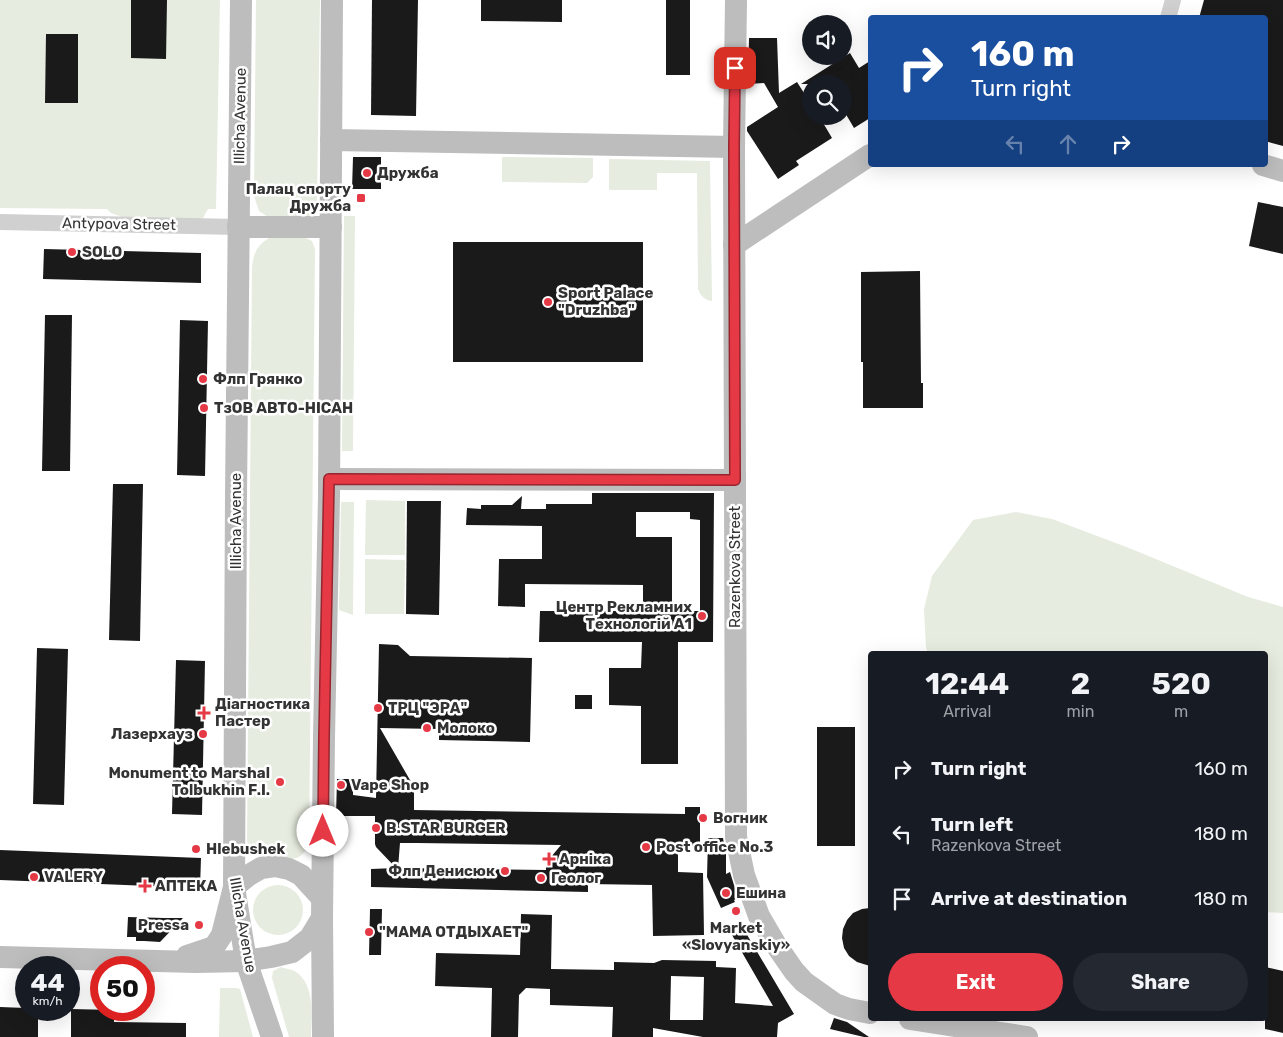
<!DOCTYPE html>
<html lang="en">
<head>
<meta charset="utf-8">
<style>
	:root { --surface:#171b24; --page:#242831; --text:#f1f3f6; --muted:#9ea1a6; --accent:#e63946 }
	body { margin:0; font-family:Rubik,sans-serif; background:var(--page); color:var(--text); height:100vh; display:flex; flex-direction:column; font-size:19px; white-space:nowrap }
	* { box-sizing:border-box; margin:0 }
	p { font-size:16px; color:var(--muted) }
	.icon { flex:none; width:28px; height:28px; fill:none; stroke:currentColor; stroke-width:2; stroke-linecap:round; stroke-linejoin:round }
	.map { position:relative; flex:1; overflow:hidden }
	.panel { position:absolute; left:868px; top:651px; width:400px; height:370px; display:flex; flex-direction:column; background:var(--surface); border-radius:5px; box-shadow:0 5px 20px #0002 }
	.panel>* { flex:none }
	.hud { position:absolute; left:868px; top:15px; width:400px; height:152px; border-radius:5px; box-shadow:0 5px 20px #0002; background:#1a4fa0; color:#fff; overflow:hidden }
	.tools { position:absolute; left:802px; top:15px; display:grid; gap:10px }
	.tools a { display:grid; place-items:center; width:50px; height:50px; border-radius:50%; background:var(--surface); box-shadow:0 5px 20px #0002; font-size:25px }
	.speed { position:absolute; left:15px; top:956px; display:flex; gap:10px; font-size:25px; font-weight:700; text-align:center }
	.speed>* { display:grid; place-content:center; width:65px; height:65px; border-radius:50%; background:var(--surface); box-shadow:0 5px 20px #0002; line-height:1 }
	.speed small { font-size:12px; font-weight:400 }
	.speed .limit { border:8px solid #d22; background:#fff; color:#111 }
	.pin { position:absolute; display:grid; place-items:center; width:42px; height:42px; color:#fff; margin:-21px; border-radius:10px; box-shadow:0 2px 8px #0006 }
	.me { position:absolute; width:55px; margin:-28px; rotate:0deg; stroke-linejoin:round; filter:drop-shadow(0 0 4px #0008) }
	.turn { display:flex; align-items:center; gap:18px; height:105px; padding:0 20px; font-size:22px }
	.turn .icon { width:65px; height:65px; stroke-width:2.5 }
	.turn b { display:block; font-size:35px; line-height:42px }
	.lanes { display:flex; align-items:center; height:48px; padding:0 20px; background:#0003; justify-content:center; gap:25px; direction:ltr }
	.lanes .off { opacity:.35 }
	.eta { display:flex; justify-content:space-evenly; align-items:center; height:85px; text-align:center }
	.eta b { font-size:30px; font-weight:700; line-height:35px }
	.button { display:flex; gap:10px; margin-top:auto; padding:10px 20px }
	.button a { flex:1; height:58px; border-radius:30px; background:var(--accent); color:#fff; font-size:20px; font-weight:700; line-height:58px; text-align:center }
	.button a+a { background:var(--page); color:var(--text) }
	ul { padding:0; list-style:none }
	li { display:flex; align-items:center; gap:15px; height:65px; padding:0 20px }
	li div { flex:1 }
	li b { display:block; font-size:19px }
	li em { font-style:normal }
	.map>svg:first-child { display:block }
	.green { fill:#e6ecdf }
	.building { fill:#1a1a1a; fill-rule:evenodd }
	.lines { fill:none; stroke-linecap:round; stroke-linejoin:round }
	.street { stroke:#d0d0d0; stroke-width:16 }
	.secondary { stroke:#bdbdbd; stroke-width:22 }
	.route-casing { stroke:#96252e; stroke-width:12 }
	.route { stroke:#e63946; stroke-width:9 }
	.poi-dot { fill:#e63946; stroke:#fff; stroke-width:2 }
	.labels { text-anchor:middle; stroke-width:5; stroke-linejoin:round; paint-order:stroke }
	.street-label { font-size:15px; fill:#333; stroke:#fff }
	.poi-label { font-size:15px; font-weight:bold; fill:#333; stroke:#fff; text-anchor:start }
</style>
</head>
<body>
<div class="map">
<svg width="1283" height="1037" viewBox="0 0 1283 1037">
	<rect width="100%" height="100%" fill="#fff"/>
	<g class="green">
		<polygon points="0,0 220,0 216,209 208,209 203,218 196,221 122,217 111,213 107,209 0,208"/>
		<polygon points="256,0 320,0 317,197 315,211 307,219 268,217 259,211 254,196"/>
		<polygon points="502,157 593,158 593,177 587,183 502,182"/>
		<path d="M609,159L710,161L712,301C704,300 701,296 698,289L697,173H657V190H609Z"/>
		<polygon points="344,216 355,216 353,451 342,451"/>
		<path d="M269,238H306L312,241L315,249L309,845C307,849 303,854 299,857C290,861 263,860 255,855C250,851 248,846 247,841L252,266C254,253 257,245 269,238Z"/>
		<polygon points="366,500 405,501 405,555 365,555"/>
		<polygon points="341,502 354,502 353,615 339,610"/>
		<polygon points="1016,512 1052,519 1129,548 1248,597 1283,607 1283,913 1265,912 1265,654 929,654 926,648 924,609 932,576 973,520"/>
		<polygon points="365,559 405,560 404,614 365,614"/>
		<circle cx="278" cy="910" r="25"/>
		<path d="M281,967C286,969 292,969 296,972C316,986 311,1016 311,1037H289L272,978L273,971Z"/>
		<polygon points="220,988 236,988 240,989 253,1037 219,1037"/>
	</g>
	<g class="building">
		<polygon points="131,0 167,0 166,59 131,58"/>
		<polygon points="372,0 418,0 416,116 371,115"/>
		<polygon points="481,0 562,0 562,22 481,21"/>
		<rect x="666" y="0" width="24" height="75"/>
		<polygon points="1204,0 1283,0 1283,146 1265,141 1265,18 1199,18"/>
		<polygon points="46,34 78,34 78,103 45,103"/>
		<polygon points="749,38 777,38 779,93 797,82 811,104 811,116 819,116 832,138 796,161 799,165 778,179 747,131 747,127 778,107 764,83 748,84"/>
		<polygon points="850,53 859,68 870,61 870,118 854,128 844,111 844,84 801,84"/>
		<polygon points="353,157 381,157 381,189 352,189"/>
		<polygon points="1258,202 1283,207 1283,254 1249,246"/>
		<rect x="453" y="242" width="190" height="120"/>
		<polygon points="44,249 201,253 201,283 43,279"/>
		<polygon points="920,271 921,383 923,383 923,408 863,408 863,362 861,362 861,272"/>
		<polygon points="45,315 72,315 70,471 42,471"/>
		<polygon points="180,320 208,321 205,476 177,475"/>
		<polygon points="113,484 143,484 140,641 109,640"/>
		<path d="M592,493H714L713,642H678V764H641V706L609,705V668H641L642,642H539L540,611H643V585L525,584V607L498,606L499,559H542V526L466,525L467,508L481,509V505H512L522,496L521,509H546V504H592ZM636,512H690V519L700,520V611H672V537H636Z"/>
		<polygon points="407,501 441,501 439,615 406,614"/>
		<path d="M379,644L398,645L410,656L532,658L530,742L439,740V729L380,728L414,787V810L685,814V807H700V847H678V872L703,873L704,935L653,936L652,885L588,884V892L371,887V869L396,868L376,847L375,844V816H336L337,779H353V795L376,798ZM400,843H417L561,845L546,863V870L398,868Z"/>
		<polygon points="37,648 68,649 64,805 33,804"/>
		<polygon points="176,660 205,661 202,815 172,814"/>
		<rect x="575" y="695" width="17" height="14"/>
		<rect x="817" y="727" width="38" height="119"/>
		<polygon points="708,838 723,838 726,855 726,874 730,872 738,898 734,900 735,902 721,908 707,877"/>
		<polygon points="0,850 201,858 200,888 0,880"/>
		<polygon points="870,908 870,966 857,962 849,956 844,948 842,938 843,929 847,920 853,913 862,909"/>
		<polygon points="370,909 382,909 381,955 369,955"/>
		<path d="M521,914L552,915L551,969L614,970V962L654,963L662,960L716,961V967L736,968L735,1003L773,1006L732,935L743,928L794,1014L778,1023L777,1037H703L653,1028V1037H612L613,1007L550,1005V989L526,988L519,995L518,1037H491L492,988L435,986L436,953L520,955ZM671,976L704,977L703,1020H670Z"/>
		<polygon points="128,917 164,918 183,918 160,942 144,941 136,941 136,937 127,937"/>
		<polygon points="1265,967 1283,971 1283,1033 1265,1029"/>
		<polygon points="0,1007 26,1008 26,1010 38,1010 38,1037 0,1037"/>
		<polygon points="71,1009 114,1010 114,1022 186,1023 186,1037 71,1037"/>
		<polygon points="834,1018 847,1022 869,1037 864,1037 830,1029"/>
	</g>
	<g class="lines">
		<g class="street">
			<polyline points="1168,18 1173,0"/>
			<polyline points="0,222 238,227"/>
		</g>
		<g class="secondary">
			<polyline points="241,0 236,495 234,887 246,961 272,1037"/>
			<polyline points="736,0 734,147 736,837 744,875 759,916 776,945 794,971 804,982 835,1004 849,1009 870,1013"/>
			<polyline points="331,140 734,147"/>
			<polyline points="1263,165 1283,171"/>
			<polyline points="238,227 331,227"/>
			<polyline points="734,245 870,155"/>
			<polyline points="329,479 735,480"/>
			<polyline points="187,956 214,947 222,935 234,887 249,875 261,868 275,866 289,869 301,875 322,898"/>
			<polyline points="0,957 196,962 246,961 271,957 292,952 310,938 322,918"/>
			<polyline points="910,1019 1027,1037"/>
			<polyline points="323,1037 322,918 324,737 329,496 332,0"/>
		</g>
	</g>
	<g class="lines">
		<g class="route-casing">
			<polyline id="route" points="323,831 324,737 329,479 735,480 734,147 735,68"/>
		</g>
		<use href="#route" class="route"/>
	</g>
	<g class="poi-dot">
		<circle cx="367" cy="173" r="5"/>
		<rect x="356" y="193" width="10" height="10" rx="2.5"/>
		<circle cx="72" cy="252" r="5"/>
		<circle cx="548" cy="302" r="5"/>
		<circle cx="203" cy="379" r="5"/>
		<circle cx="204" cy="408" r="5"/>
		<circle cx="702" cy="616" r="5"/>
		<circle cx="378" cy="708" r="5"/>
		<path d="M201.5 705.5h5v5h5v5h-5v5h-5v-5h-5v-5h5z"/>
		<circle cx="427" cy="728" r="5"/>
		<circle cx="203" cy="734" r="5"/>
		<circle cx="280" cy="782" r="5"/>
		<circle cx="341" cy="785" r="5"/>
		<circle cx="703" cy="818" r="5"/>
		<circle cx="376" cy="828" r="5"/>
		<circle cx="646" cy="847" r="5"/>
		<circle cx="196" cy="849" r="5"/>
		<path d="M546.5 851.5h5v5h5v5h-5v5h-5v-5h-5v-5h5z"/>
		<circle cx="505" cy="871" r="5"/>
		<circle cx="34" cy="877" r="5"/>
		<circle cx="541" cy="878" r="5"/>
		<path d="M142.5 878.5h5v5h5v5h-5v5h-5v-5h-5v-5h5z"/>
		<circle cx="726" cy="893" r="5"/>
		<circle cx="736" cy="911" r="5"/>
		<circle cx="199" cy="925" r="5"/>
		<circle cx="369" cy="932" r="5"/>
	</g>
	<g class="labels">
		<g class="street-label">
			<text transform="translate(240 116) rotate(-89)" y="5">Illicha Avenue</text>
			<text transform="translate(119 224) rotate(1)" y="5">Antypova Street</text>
			<text transform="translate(236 521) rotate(-90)" y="5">Illicha Avenue</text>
			<text transform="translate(735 567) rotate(-90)" y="5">Razenkova Street</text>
			<text transform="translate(243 925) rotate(80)" y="5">Illicha Avenue</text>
		</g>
		<g class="poi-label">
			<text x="377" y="178">Дружба</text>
			<text x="351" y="194" text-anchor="end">Палац спорту<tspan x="351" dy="17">Дружба</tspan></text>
			<text x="82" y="257">SOLO</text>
			<text x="558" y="298">Sport Palace<tspan x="558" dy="17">"Druzhba"</tspan></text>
			<text x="213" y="384">Флп Грянко</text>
			<text x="214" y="413">ТзОВ АВТО-НІСАН</text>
			<text x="692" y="612" text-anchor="end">Центр Рекламних<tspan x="692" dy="17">Технологій А1</tspan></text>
			<text x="215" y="709">Діагностика<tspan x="215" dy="17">Пастер</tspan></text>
			<text x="388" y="713">ТРЦ "ЭРА"</text>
			<text x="437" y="733">Молоко</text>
			<text x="193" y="739" text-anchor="end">Лазерхауз</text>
			<text x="270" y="778" text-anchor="end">Monument to Marshal<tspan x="270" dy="17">Tolbukhin F.I.</tspan></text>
			<text x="351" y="790">Vape Shop</text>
			<text x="713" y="823">Вогник</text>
			<text x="386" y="833">B.STAR BURGER</text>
			<text x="656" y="852">Post office No.3</text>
			<text x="206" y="854">Hlebushek</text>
			<text x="559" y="864">Арніка</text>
			<text x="495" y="876" text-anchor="end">Флп Денисюк</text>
			<text x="44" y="882">VALERY</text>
			<text x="551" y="883">Геолог</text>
			<text x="155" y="891">АПТЕКА</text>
			<text x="736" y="898">Ешина</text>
			<text x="189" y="930" text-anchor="end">Pressa</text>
			<text x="736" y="933" text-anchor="middle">Market<tspan x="736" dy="17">«Slovyanskiy»</tspan></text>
			<text x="379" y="937">"МАМА ОТДЫХАЕТ"</text>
		</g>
	</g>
</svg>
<div class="tools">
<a><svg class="icon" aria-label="sound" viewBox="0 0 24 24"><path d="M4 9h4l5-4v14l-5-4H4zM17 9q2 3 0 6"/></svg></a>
<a><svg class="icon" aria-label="search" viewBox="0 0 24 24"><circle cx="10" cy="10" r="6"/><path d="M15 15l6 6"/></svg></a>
</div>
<div class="speed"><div>44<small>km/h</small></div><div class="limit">50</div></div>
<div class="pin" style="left:735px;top:68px;background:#d93025"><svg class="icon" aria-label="arrive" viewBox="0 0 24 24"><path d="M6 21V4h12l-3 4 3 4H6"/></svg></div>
<svg class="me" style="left:323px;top:831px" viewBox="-20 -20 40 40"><circle r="19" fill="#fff"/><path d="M0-13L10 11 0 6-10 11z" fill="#e63946"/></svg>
<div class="hud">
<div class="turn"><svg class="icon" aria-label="right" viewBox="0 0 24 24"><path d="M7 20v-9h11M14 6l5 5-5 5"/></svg><div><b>160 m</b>Turn right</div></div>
<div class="lanes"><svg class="icon off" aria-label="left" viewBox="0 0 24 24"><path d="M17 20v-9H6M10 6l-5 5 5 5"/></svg><svg class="icon off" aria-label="ahead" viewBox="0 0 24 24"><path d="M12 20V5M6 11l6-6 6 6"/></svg><svg class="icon" aria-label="right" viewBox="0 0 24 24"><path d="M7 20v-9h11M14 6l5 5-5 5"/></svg></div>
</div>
<section class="panel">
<div class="eta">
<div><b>12:44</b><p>Arrival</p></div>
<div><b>2</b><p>min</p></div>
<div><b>520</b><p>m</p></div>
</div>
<ul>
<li><svg class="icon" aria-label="right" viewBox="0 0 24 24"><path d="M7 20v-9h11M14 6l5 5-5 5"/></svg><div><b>Turn right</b></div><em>160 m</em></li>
<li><svg class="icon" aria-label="left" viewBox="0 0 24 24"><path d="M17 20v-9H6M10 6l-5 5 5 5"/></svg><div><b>Turn left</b><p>Razenkova Street</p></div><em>180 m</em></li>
<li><svg class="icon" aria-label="arrive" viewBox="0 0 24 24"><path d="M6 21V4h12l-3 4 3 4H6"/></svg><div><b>Arrive at destination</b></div><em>180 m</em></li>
</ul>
<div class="button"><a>Exit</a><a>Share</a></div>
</section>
</div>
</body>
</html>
